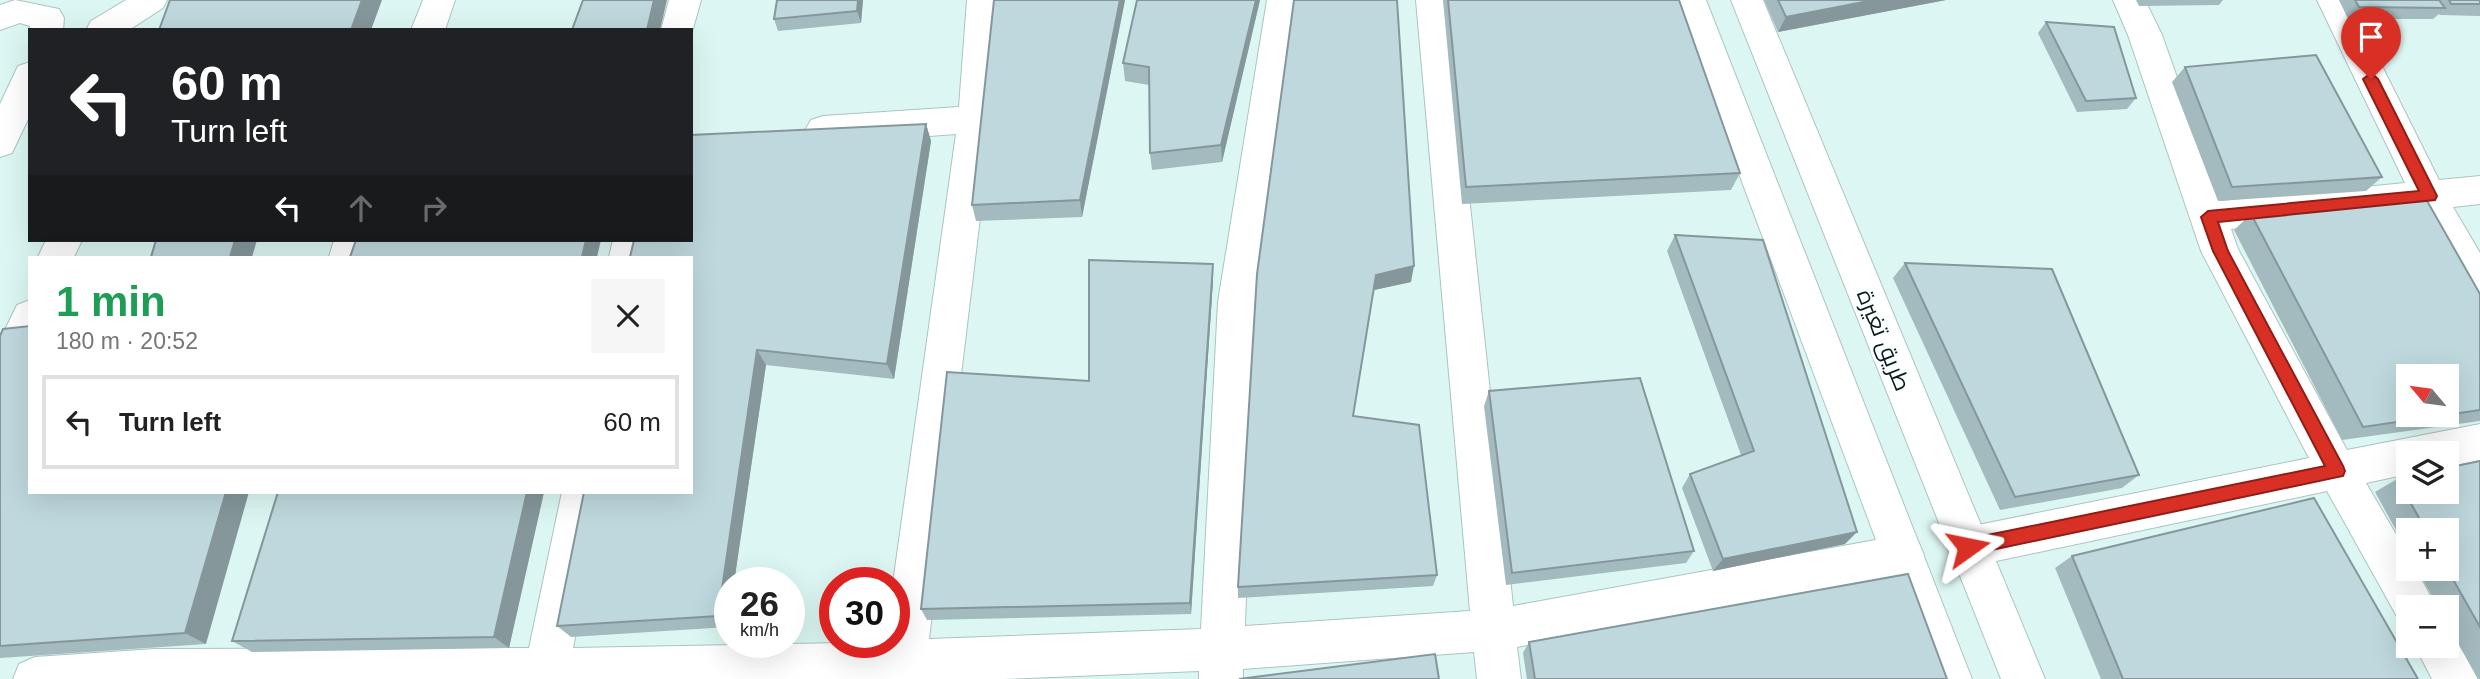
<!DOCTYPE html>
<html lang="en">
<head>
<meta charset="utf-8">
<style>
	:root { --surface:#fff; --page:#f6f6f6; --text:#222; --muted:#767676; --line:#e0e0e0 }
	body { margin:0; font-family:Helvetica,Cairo,sans-serif; background:var(--page); color:var(--text); height:100vh; display:flex; flex-direction:column; font-size:26px; white-space:nowrap }
	* { box-sizing:border-box; margin:0 }
	p { font-size:23px; color:var(--muted) }
	.icon { flex:none; width:38px; height:38px; fill:none; stroke:currentColor; stroke-width:2; stroke-linecap:round; stroke-linejoin:round }
	.map { position:relative; flex:1; overflow:hidden }
	.panel { position:absolute; left:28px; top:256px; width:665px; height:238px; display:flex; flex-direction:column; background:var(--surface); border-radius:0px; box-shadow:0 7px 28px #0002 }
	.panel>* { flex:none }
	.banner { position:absolute; left:28px; top:28px; width:665px; height:214px; border-radius:0px; box-shadow:0 7px 28px #0002; background:#202124; color:#fff; overflow:hidden }
	.needle { width:46px; rotate:299deg }
	.buttons { position:absolute; left:2396px; top:364px; display:grid; gap:14px }
	.buttons a { display:grid; place-items:center; width:63px; height:63px; border-radius:0px; background:var(--surface); box-shadow:0 7px 28px #0002; font-size:35px }
	.speed { position:absolute; left:714px; top:567px; display:flex; gap:14px; font-size:35px; font-weight:700; text-align:center }
	.speed>* { display:grid; place-content:center; width:91px; height:91px; border-radius:50%; background:var(--surface); box-shadow:0 7px 28px #0002; line-height:1 }
	.speed small { font-size:18px; font-weight:400 }
	.speed .limit { border:10px solid #d22; background:#fff; color:#111 }
	.pin { position:absolute; display:grid; place-items:center; width:60px; height:60px; color:#fff; margin:-72px -30px; border-radius:50% 50% 50% 0; rotate:-45deg; box-shadow:0 0 7px #0007 }
	.pin .icon { rotate:45deg }
	.me { position:absolute; width:77px; margin:-38px; rotate:78deg; stroke-linejoin:round; filter:drop-shadow(0 0 5px #0008) }
	.turn { display:flex; align-items:center; gap:24px; height:147px; padding:0 28px; font-size:32px }
	.turn .icon { width:91px; height:91px; stroke-width:2.5 }
	.turn b { display:block; font-size:49px; line-height:60px }
	.lanes { display:flex; align-items:center; height:66px; padding:0 28px; background:#0003; justify-content:center; gap:35px; direction:ltr }
	.lanes .off { opacity:.35 }
	.round { display:grid; place-items:center; flex:none; width:74px; height:74px; border-radius:0px; background:var(--page) }
	.head { display:flex; align-items:center; justify-content:space-between; height:119px; padding:0 28px }
	h1 { font-size:42px; font-weight:700; line-height:52px; color:#1e9e55 }
	ul { padding:0; list-style:none }
	li { display:flex; align-items:center; gap:21px; height:94px; margin:0 14px 10px; padding:0 14px; border:4px solid var(--line); border-radius:0px }
	li div { flex:1 }
	li b { display:block; font-size:26px }
	li em { font-style:normal }
	.map>svg:first-child { display:block }
	.lines { fill:none; stroke-linecap:round; stroke-linejoin:round }
	.street-casing { stroke:#abc4c1; stroke-width:2 }
	.secondary-casing { stroke:#abc4c1; stroke-width:2 }
	.street { fill:#fff; fill-rule:evenodd }
	.secondary { fill:#fff; fill-rule:evenodd }
	.wall { fill:#a3babe }
	.shaded-wall { fill:#85979b }
	.building { fill:#bed8dd; stroke:#85979b; stroke-width:2 }
	.route { fill:#d93025; stroke:#8d1f18; stroke-width:2 }
	.labels { text-anchor:middle; stroke-width:6; stroke-linejoin:round; paint-order:stroke }
	.street-label { font-size:23px; fill:#111a19; stroke:#f9fffe }
</style>
</head>
<body>
<div class="map">
<svg width="2480" height="679" viewBox="0 0 2480 679">
	<rect width="100%" height="100%" fill="#dcf7f3"/>
	<g class="lines">
		<g class="street-casing">
			<g id="street">
				<polygon points="15,0 59,9 64,18 63,30 30,31 30,26 20,23 0,30 0,5"/>
				<polygon points="126,0 167,0 163,8 129,30 86,30 91,21"/>
				<polygon points="423,0 455,0 445,30 411,30"/>
				<polygon points="669,0 701,0 691,36 691,30 661,30"/>
				<polygon points="967,0 999,0 992,119 929,639 1201,629 1218,302 1267,0 1299,0 1256,302 1245,626 1470,611 1416,0 1448,0 1513,606 1903,535 1918,541 1924,555 1918,569 1903,575 1517,647 1521,679 1477,679 1474,652 1243,669 1243,679 1199,679 1199,671 1003,679 13,679 19,664 35,657 155,649 529,648 562,492 603,492 573,648 894,642 893,583 956,134 823,144 811,140 805,130 811,120 823,116 959,107"/>
				<path d="M2113,0H2145L2162,35L2221,201L2405,183L2317,0H2349L2439,180L2480,176V204L2453,207L2480,253V299C2451,289 2431,237 2418,211L2231,229L2238,249L2347,450L2480,424V460L2446,467V453H2408V474L2366,483L2408,555V569H2416L2436,607H2408V625L2400,622L2327,491L1968,567L1953,561L1947,547L1953,533L1968,527L2309,458L2201,251L2128,35Z"/>
				<polygon points="30,62 30,115 12,153 0,157 0,104 18,66"/>
				<polygon points="46,240 82,240 74,257 38,257"/>
				<polygon points="334,240 370,240 365,257 329,257"/>
				<polygon points="613,240 649,240 645,257 609,257"/>
				<polygon points="30,300 30,359 14,394 0,399 0,340 17,305"/>
				<polygon points="2446,629 2452,631 2478,679 2432,679 2415,646 2446,646"/>
			</g>
		</g>
		<g class="secondary-casing">
			<g id="secondary">
				<polygon points="1674,0 1706,0 1972,679 1928,679"/>
				<polygon points="1731,0 1763,0 2045,679 2001,679"/>
			</g>
		</g>
		<use href="#street" class="street"/>
		<use href="#secondary" class="secondary"/>
	</g>
	<g class="wall">
		<polygon points="777,0 863,0 861,23 778,31 774,19"/>
		<polygon points="994,0 1125,0 1082,217 976,221 972,205"/>
		<polygon points="1137,0 1260,0 1222,162 1152,170 1150,153 1149,85 1125,81 1123,63"/>
		<polygon points="1294,0 1411,282 1374,290 1353,416 1437,575 1433,586 1238,598 1238,587"/>
		<polygon points="1443,0 1679,0 1740,173 1731,190 1462,204"/>
		<polygon points="1764,0 1946,0 1778,32"/>
		<polygon points="2136,0 2225,0 2223,0 2219,5 2139,6"/>
		<polygon points="2339,0 2480,0 2480,16 2440,15 2439,14 2433,19 2348,19"/>
		<polygon points="2046,22 2136,98 2127,109 2077,112 2038,33"/>
		<polygon points="2185,67 2382,177 2366,191 2218,201 2172,82"/>
		<polygon points="926,124 931,141 894,379 766,365 734,583 730,583 730,615 728,627 571,637 557,626 691,257"/>
		<polygon points="2251,214 2480,294 2480,421 2342,440 2234,230"/>
		<polygon points="1675,235 1845,544 1713,571 1682,488 1690,474 1741,455 1667,251"/>
		<polygon points="1905,263 2139,475 2122,488 2000,510 1893,278"/>
		<polygon points="1213,264 1213,280 1191,614 927,620 921,609 1089,381"/>
		<polygon points="0,336 206,644 0,658"/>
		<polygon points="1489,391 1694,551 1686,563 1506,585 1484,406"/>
		<polygon points="2480,461 2480,679 2478,679 2446,622 2446,607 2438,607 2417,569 2446,569 2446,530 2408,530 2408,552 2375,492 2397,479"/>
		<polygon points="544,492 509,648 252,652 232,641"/>
		<polygon points="2072,556 2418,679 2101,679 2055,568"/>
		<polygon points="1529,642 1947,679 1527,679 1523,653"/>
	</g>
	<g class="shaded-wall">
		<polygon points="362,0 382,0 371,30 351,30"/>
		<polygon points="654,0 667,0 660,30 647,30"/>
		<polygon points="858,0 863,0 861,23 857,11"/>
		<polygon points="1120,0 1125,0 1082,217 1080,200"/>
		<polygon points="1256,0 1260,0 1222,162 1221,145"/>
		<polygon points="1874,0 1946,0 1778,32 1786,17"/>
		<polygon points="926,124 931,141 894,379 887,364"/>
		<polygon points="235,240 257,240 252,257 230,257"/>
		<polygon points="586,240 601,240 597,257 582,257"/>
		<polygon points="1213,264 1213,280 1191,614 1190,603"/>
		<polygon points="1414,266 1411,282 1374,290 1376,275"/>
		<polygon points="757,350 766,365 734,583 730,583 730,615 728,627 718,616"/>
		<polygon points="226,492 249,492 206,644 185,633"/>
		<polygon points="527,492 544,492 509,648 494,637"/>
		<polygon points="1857,532 1845,544 1713,571 1723,559"/>
	</g>
	<g class="building">
		<polygon points="170,0 362,0 351,30 159,30"/>
		<polygon points="583,0 654,0 647,30 572,30"/>
		<polygon points="777,0 858,0 857,11 774,19"/>
		<polygon points="994,0 1120,0 1080,200 972,205"/>
		<polygon points="1137,0 1256,0 1221,145 1150,153 1149,67 1123,63"/>
		<polygon points="1294,0 1397,0 1414,266 1376,275 1353,416 1419,425 1437,575 1238,587 1257,274"/>
		<polygon points="1448,0 1679,0 1740,173 1466,187"/>
		<polygon points="1778,0 1874,0 1786,17"/>
		<polygon points="2355,0 2439,0 2445,8 2359,7"/>
		<polygon points="2449,0 2480,0 2480,4 2451,4"/>
		<polygon points="2046,22 2114,27 2136,98 2086,101"/>
		<polygon points="2316,55 2382,177 2232,187 2185,67"/>
		<polygon points="926,124 887,364 757,350 718,616 557,626 584,492 691,492 691,257 630,257 634,240 691,240 691,135"/>
		<polygon points="2426,199 2480,294 2480,410 2446,415 2446,376 2408,376 2408,415 2445,415 2363,427 2251,214"/>
		<polygon points="1675,235 1763,240 1857,532 1723,559 1690,474 1754,451"/>
		<polygon points="156,240 235,240 230,257 151,257"/>
		<polygon points="356,240 586,240 582,257 350,257"/>
		<polygon points="1089,260 1213,264 1190,603 921,609 947,372 1089,381"/>
		<polygon points="1905,263 2052,269 2139,475 2015,497"/>
		<polygon points="30,326 30,492 226,492 185,633 0,646 0,336 3,329"/>
		<polygon points="1640,378 1694,551 1512,573 1489,391"/>
		<polygon points="2480,461 2480,627 2446,567 2446,530 2426,530 2397,479 2408,477 2408,492 2446,492 2446,468"/>
		<polygon points="278,492 527,492 494,637 232,641"/>
		<polygon points="2314,498 2418,679 2123,679 2072,556"/>
		<polygon points="1908,574 1947,679 1535,679 1529,642"/>
		<polygon points="1435,654 1439,679 1239,679"/>
	</g>
	<polygon class="route" points="2371,73 2378,79 2437,196 2435,200 2218,222 2228,251 2343,466 2345,471 2343,476 1968,555 1962,553 1960,547 1962,541 1968,539 2325,466 2213,251 2201,217 2208,211 2419,191 2363,79"/>
	<g class="labels">
		<g class="street-label">
			<text transform="translate(1884 340) rotate(68)" y="8">طريق تغيرة</text>
		</g>
	</g>
</svg>
<div class="buttons">
<a><svg class="needle" viewBox="-14 -14 28 28"><path d="M0-13l5 13h-10z" fill="#e53935"/><path d="M0 13l5-13h-10z" fill="#767676"/></svg></a>
<a><svg class="icon" aria-label="layers" viewBox="0 0 24 24"><path d="M12 4l9 5-9 5-9-5zM3 14l9 5 9-5"/></svg></a>
<a>+</a>
<a>−</a>
</div>
<div class="speed"><div>26<small>km/h</small></div><div class="limit">30</div></div>
<div class="pin" style="left:2371px;top:79px;background:#d93025"><svg class="icon" aria-label="arrive" viewBox="0 0 24 24"><path d="M6 21V4h12l-3 4 3 4H6"/></svg></div>
<svg class="me" style="left:1968px;top:547px" viewBox="-20 -20 40 40"><path d="M0-17L14 15 0 8-14 15z" fill="#d93025" stroke="#fff" stroke-width="4"/></svg>
<div class="banner">
<div class="turn"><svg class="icon" aria-label="left" viewBox="0 0 24 24"><path d="M17 20v-9H6M10 6l-5 5 5 5"/></svg><div><b>60 m</b>Turn left</div></div>
<div class="lanes"><svg class="icon" aria-label="left" viewBox="0 0 24 24"><path d="M17 20v-9H6M10 6l-5 5 5 5"/></svg><svg class="icon off" aria-label="ahead" viewBox="0 0 24 24"><path d="M12 20V5M6 11l6-6 6 6"/></svg><svg class="icon off" aria-label="right" viewBox="0 0 24 24"><path d="M7 20v-9h11M14 6l5 5-5 5"/></svg></div>
</div>
<section class="panel">
<div class="head"><div><h1>1 min</h1><p>180 m · 20:52</p></div><a class="round"><svg class="icon" aria-label="close" viewBox="0 0 24 24"><path d="M6 6l12 12M18 6L6 18"/></svg></a></div>
<ul>
<li><svg class="icon" aria-label="left" viewBox="0 0 24 24"><path d="M17 20v-9H6M10 6l-5 5 5 5"/></svg><div><b>Turn left</b></div><em>60 m</em></li>
</ul>
</section>
</div>
</body>
</html>
